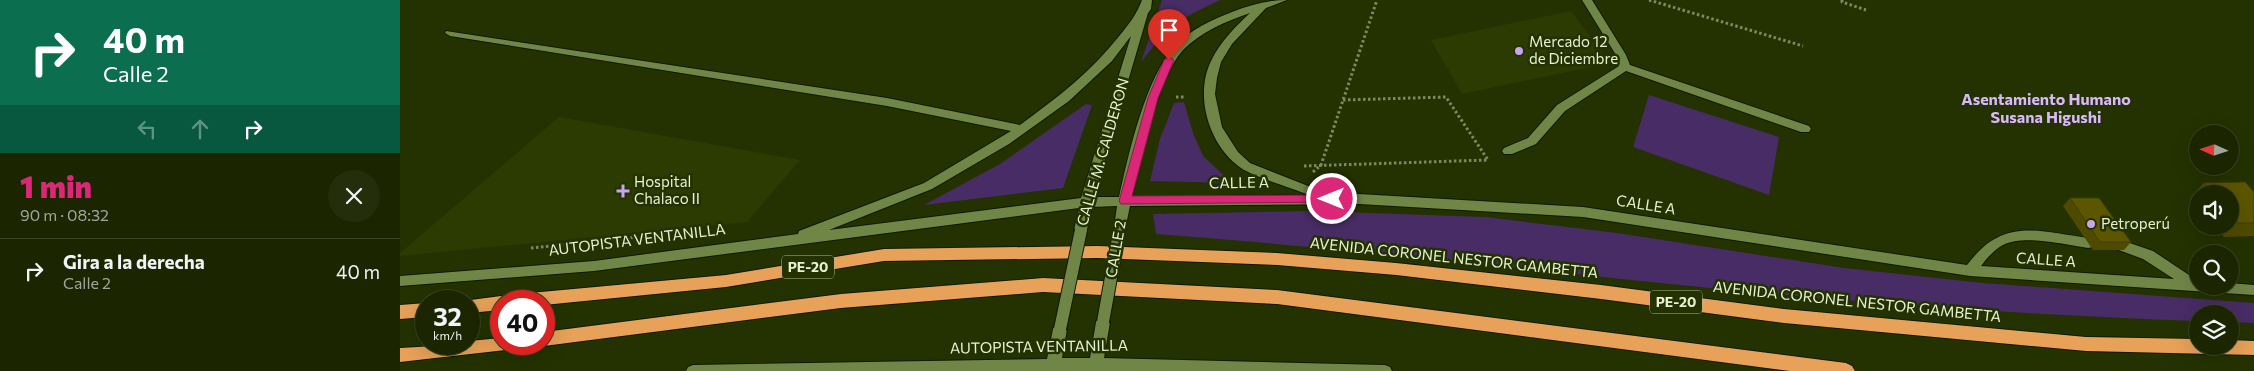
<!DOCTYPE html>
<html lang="es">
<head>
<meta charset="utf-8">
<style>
	:root { --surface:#1b2601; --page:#242e0b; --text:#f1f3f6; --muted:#a0a599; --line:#394323; --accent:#db2777 }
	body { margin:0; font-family:Commissioner,sans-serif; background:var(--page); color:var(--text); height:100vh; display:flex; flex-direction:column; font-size:19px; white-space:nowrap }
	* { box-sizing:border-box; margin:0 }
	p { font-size:16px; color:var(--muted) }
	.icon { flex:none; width:28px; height:28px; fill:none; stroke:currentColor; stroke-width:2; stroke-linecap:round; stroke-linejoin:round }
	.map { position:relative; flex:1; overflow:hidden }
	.sheet { display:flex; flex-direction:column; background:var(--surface); width:400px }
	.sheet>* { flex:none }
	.banner { background:#0b6e4f; color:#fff; overflow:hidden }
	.needle { width:32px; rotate:273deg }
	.controls { position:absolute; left:1789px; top:125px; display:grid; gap:10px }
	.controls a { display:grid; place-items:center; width:50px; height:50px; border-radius:50%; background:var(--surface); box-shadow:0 5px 20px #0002,0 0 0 1px var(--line); font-size:25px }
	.speed { position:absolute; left:15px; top:290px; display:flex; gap:10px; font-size:25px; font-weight:700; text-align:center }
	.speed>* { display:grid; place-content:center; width:65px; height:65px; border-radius:50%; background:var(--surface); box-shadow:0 5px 20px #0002,0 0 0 1px var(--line); line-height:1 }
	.speed small { font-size:12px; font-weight:400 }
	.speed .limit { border:8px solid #d22; background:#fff; color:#111 }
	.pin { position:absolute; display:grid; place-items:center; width:42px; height:42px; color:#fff; margin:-51px -21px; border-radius:50% 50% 50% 0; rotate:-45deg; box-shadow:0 0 5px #0007 }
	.pin .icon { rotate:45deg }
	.me { position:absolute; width:55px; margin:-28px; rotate:270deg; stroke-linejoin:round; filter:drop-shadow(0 0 4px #0008) }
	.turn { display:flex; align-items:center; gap:18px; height:105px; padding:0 20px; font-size:22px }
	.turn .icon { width:65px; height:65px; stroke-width:2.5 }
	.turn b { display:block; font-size:35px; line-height:42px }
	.lanes { display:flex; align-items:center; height:48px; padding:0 20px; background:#0003; justify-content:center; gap:25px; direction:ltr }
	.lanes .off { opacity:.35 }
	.round { display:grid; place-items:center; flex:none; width:52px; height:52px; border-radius:26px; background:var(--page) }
	.overview { display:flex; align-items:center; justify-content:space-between; height:85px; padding:0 20px }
	h1 { font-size:30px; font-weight:800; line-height:38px; color:var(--accent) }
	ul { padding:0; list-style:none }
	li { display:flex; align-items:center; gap:15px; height:65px; padding:0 20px; border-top:1px solid var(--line) }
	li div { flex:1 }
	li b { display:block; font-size:19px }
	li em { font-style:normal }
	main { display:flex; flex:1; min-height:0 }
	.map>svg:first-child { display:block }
	.built { fill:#2b3b01 }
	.green { fill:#482c65 }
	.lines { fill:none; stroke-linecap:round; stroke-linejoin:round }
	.minor-casing { stroke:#0f1900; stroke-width:2 }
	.highway-casing { stroke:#0f1900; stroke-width:2 }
	.path { stroke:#7c8a60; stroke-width:3; stroke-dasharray:2.5 2.5; stroke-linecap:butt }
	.minor { fill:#708647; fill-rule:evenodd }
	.highway { fill:#e7a159; fill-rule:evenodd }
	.minor-bridge-casing { stroke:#0f1900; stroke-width:14; stroke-linecap:butt }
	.minor-bridge { stroke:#708647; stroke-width:12 }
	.wall { fill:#4f4a00 }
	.building { fill:#5c5600; stroke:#403c00 }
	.route { fill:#db2777; stroke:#8e194d }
	.poi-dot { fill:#c7a6ef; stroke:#243201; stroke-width:2 }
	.labels { text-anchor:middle; stroke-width:5; stroke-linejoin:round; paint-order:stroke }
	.shield { fill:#243201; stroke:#abb893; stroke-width:1 }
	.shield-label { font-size:14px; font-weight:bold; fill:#e5f2d1 }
	.poi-label { font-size:15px; fill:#e5f2d1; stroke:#243201; text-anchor:start }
	.street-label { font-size:15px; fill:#e5f2d1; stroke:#243201 }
	.neighbourhood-label { font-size:16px; font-weight:bold; fill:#d9b9fe; stroke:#243201 }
</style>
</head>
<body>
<main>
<section class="sheet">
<div class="banner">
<div class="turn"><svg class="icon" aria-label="right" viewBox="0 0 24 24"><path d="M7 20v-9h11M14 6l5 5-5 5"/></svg><div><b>40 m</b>Calle 2</div></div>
<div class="lanes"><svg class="icon off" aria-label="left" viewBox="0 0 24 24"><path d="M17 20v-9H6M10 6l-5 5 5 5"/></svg><svg class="icon off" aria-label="ahead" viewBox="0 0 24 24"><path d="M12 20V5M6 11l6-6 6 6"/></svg><svg class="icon" aria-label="right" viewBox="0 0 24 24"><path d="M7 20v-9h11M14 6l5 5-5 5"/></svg></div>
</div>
<div class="overview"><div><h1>1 min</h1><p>90 m · 08:32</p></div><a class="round"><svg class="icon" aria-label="close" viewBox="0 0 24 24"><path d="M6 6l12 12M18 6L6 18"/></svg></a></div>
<ul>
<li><svg class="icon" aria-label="right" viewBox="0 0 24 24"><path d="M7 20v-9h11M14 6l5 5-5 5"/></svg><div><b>Gira a la derecha</b><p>Calle 2</p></div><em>40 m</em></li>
</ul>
</section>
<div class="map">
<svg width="1854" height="371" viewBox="0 0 1854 371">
	<rect width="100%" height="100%" fill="#243201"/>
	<g class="built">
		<polygon points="1171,11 1210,63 1062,94 1031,40"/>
		<polygon points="159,117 400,160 347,222 0,256 0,253"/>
	</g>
	<g class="green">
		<polygon points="762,0 820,0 793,13 764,33 741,62"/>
		<polygon points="1249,95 1379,137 1369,195 1233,147"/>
		<polygon points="784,102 793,133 803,156 832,183 750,181 760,139 774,103"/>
		<polygon points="686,104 692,105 663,188 524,205 600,164"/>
		<path d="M911,211L1086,217L1217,233L1444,268L1583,283L1854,303V323L1830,322V314H1798L1797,321C1652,316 1507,306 1363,293C1160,274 959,249 756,234L753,214Z"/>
	</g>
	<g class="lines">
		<g class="minor-casing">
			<g id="minor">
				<path d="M742,0H752L751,9L748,13L694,197H719C728,156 746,75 776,45C791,29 812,20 832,12C850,5 868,0 887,0L866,8L832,44L821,62L817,78L815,94L822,127L838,152L850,163L931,195L959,194L1183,207L1567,265C1603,217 1636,231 1688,238L1693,239L1695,243L1693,247L1688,248C1665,245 1625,234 1603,245C1594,250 1587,258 1581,266L1774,279L1743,259L1716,249L1714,245L1716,241L1721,240L1753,251L1798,281V286H1830V283L1854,285V295L1570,276L1183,217L959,204L730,206L725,230H715L714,227L717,206L692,207L686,234H676L674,230L679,208L194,271L0,286V276L194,261L398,234L399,231L524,183L611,131L487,106L50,36L45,33L46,31L487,98L620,125C657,98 692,71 720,35C729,24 737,14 742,0ZM850,13C835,27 820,42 811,61C794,96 809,146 841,168C854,177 892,188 909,195L732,197C740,158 757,79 783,50C801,32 826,21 850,13ZM731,36L681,198L429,230L532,189L609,144L669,101L712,61Z"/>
				<polygon points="1182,0 1192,0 1226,55 1230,65 1409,126 1411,129 1409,132 1401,132 1226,71 1165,111 1136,144 1112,154 1104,154 1102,151 1104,148 1128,138 1157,105 1219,66 1216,55"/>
				<polygon points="703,316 708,318 710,322 704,358 985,365 990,367 992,371 286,371 288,367 293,365 647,359 653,329 655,325 660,323 665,325 667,329 662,358 690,358 696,322 698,318"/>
			</g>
		</g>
		<g class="highway-casing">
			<g id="highway">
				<polygon points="698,246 877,253 996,263 1201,285 1384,309 1686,337 1798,339 1798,346 1830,346 1830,340 1854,341 1854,355 1686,351 1384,323 1201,299 996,275 877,265 698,258 484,261 326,287 144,305 144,301 111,301 113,296 119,294 326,275 484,249"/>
				<polygon points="643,278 877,290 1446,363 1452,366 1455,371 1390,371 877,304 643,292 441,308 144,346 138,344 144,344 144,332 441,294"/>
				<polygon points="101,296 108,301 101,301 101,310 69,313 69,301 63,301"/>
				<polygon points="26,303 26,317 0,319 0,305"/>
				<polygon points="101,338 101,344 117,344 115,349 0,362 0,348 69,344 69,341"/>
			</g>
		</g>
		<g class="path">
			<polyline points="1249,0 1403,46"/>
			<polyline points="1442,0 1442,2 1466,10"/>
			<polyline points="776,97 786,97"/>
			<polyline points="943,100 1046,97 1088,160"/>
			<polyline points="904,166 1088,160"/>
			<polyline points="913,172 921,165 977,0"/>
			<polyline points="131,248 239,237"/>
		</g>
		<use href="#minor" class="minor"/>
		<use href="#highway" class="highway"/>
		<g class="minor-bridge-casing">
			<g id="minor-bridge">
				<polyline points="703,322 720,227"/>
				<polyline points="660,329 681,230"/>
			</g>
		</g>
		<use href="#minor-bridge" class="minor-bridge"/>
	</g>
	<g class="wall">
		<polygon points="1804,183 1854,192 1854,236 1824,237 1815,226 1830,226 1830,194 1798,194 1798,204 1791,197"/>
		<polygon points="1670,198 1731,242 1724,250 1693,250 1663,206"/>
	</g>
	<g class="building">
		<polygon points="1845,182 1854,192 1854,223 1838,223 1830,213 1830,194 1814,194 1804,183"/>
		<polygon points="1670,198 1699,198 1731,242 1700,242"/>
	</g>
	<polygon class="route" points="769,57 774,60 758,98 732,196 932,195 938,199 936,202 721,204 719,201 748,98 764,60"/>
	<g class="poi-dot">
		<circle cx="1119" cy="51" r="5"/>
		<path d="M220.5 183.5h5v5h5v5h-5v5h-5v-5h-5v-5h5z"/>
		<circle cx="1691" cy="224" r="5"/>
	</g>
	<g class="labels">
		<g class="shield">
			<rect x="382" y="255.5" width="52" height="23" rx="4"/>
			<rect x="1250" y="290.5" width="52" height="23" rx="4"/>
		</g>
		<g class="shield-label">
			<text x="408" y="272">PE-20</text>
			<text x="1276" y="307">PE-20</text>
		</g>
		<g class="poi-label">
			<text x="1129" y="47">Mercado 12<tspan x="1129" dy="17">de Diciembre</tspan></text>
			<text x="234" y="187">Hospital<tspan x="234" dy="17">Chalaco II</tspan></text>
			<text x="1701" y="229">Petroperú</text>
		</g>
		<g class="street-label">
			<text transform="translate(703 152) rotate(-74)" y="5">CALLE M. CALDERON</text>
			<text transform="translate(839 183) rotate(-1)" y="5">CALLE A</text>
			<text transform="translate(1246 205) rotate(9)" y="5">CALLE A</text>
			<text transform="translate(237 240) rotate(-7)" y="5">AUTOPISTA VENTANILLA</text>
			<text transform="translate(716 249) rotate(-80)" y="5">CALLE 2</text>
			<text transform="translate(1054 258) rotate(6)" y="5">AVENIDA CORONEL NESTOR GAMBETTA</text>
			<text transform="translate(1646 260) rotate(4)" y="5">CALLE A</text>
			<text transform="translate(1457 302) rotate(6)" y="5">AVENIDA CORONEL NESTOR GAMBETTA</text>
			<text transform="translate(639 347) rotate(-1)" y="5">AUTOPISTA VENTANILLA</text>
		</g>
		<g class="neighbourhood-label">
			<text x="1646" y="105">Asentamiento Humano<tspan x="1646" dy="18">Susana Higushi</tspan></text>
		</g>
	</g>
</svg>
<div class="controls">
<a><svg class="needle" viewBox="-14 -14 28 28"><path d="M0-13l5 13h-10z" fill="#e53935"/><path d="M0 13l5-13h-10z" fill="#a0a599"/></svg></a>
<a><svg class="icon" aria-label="sound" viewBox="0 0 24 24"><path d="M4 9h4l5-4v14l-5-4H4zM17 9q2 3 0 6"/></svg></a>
<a><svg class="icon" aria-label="search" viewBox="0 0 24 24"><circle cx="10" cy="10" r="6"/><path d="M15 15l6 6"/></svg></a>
<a><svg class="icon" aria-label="layers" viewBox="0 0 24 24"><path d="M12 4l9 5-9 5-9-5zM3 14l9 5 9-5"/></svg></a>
</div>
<div class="speed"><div>32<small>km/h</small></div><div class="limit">40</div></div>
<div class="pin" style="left:769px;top:60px;background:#d93025"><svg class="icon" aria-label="arrive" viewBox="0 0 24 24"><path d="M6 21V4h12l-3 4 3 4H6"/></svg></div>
<svg class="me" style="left:932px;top:199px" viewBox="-20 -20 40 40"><circle r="17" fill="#db2777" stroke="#fff" stroke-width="3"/><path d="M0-11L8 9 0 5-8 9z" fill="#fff"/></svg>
</div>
</main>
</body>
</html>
